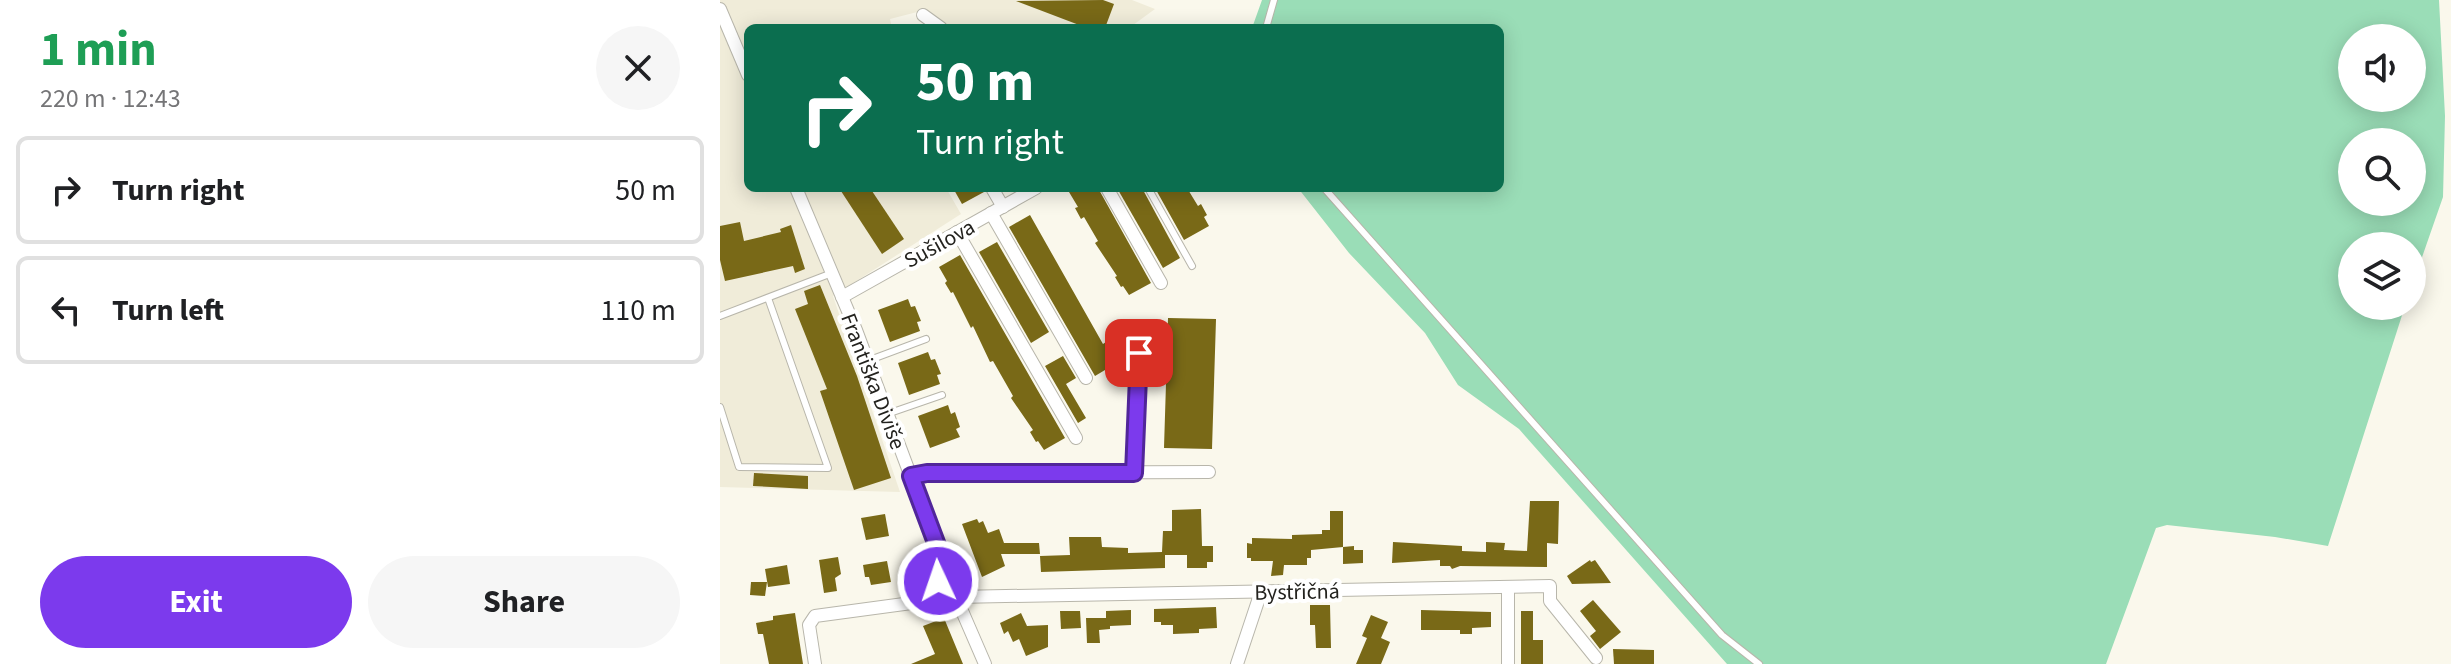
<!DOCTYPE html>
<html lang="en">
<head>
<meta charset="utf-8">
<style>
	:root { --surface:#fff; --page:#f6f6f6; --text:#202124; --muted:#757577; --line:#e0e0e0; --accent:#7c3aed }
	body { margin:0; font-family:"Source Sans 3",sans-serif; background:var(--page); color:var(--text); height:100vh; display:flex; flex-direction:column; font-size:30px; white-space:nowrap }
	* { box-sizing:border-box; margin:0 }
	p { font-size:26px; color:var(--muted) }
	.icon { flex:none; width:44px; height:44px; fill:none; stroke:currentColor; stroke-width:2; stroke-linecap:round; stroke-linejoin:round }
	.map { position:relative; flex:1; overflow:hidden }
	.details { display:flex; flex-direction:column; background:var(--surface); width:720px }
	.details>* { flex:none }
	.banner { position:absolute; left:24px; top:24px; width:760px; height:168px; border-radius:12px; box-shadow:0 4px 20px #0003; background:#0b6e4f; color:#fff; overflow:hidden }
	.tools { position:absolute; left:1618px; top:24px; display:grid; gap:16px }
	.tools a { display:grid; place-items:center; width:88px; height:88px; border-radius:50%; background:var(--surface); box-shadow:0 4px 20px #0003; font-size:40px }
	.pin { position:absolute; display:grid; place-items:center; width:68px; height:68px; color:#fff; margin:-34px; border-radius:16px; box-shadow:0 4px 12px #0006 }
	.me { position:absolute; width:88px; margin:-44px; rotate:357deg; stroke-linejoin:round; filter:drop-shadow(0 0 6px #0008) }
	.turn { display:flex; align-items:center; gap:28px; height:168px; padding:0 40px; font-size:36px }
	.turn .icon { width:104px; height:104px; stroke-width:2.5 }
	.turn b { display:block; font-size:56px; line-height:68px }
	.round { display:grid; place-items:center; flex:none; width:84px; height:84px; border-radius:42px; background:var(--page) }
	.headline { display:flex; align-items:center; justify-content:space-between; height:136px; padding:0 40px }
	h1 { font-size:48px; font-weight:700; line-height:60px; color:#1e9e55 }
	.button { display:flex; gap:16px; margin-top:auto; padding:16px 40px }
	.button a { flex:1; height:92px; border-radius:48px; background:var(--accent); color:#fff; font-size:32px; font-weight:700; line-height:92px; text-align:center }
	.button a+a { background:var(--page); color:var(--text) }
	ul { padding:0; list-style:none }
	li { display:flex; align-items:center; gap:24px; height:108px; margin:0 16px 12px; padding:0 24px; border:4px solid var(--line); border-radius:12px }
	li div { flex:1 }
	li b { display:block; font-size:30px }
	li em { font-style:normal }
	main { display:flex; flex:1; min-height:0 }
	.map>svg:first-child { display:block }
	.built { fill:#f0ecd9 }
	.green { fill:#9addb7; fill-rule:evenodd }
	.building { fill:#796917 }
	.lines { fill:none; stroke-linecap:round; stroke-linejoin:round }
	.service-casing { stroke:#b8b6ab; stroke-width:8 }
	.minor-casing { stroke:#b8b6ab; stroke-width:14 }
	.service { stroke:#fff; stroke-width:6 }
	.minor { stroke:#fff; stroke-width:12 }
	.route-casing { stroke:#51269a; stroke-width:20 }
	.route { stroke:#7c3aed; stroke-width:14 }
	.labels { text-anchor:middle; stroke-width:8; stroke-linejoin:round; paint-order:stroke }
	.street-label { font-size:22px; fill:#23221e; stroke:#fff }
</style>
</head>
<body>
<main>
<section class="details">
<div class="headline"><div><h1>1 min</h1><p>220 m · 12:43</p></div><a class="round"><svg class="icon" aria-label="close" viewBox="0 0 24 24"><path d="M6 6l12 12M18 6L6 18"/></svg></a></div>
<ul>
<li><svg class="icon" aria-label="right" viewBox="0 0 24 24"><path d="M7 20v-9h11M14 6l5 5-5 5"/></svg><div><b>Turn right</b></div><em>50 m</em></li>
<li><svg class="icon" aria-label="left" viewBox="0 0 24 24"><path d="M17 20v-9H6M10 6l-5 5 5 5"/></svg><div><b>Turn left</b></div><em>110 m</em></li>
</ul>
<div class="button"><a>Exit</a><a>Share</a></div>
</section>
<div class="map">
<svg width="1731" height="664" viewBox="0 0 1731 664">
	<rect width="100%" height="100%" fill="#faf8ec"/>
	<polygon class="built" points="0,0 412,0 435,9 409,28 233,28 205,10 170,19 172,28 28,28 28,188 226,188 241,214 113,296 180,492 0,487"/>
	<path class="green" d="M542,0H1719L1725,116L1723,197L1692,286V246H1632V306H1685L1608,546L1555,537L1447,525L1436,528L1386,664H1007L799,429L738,385L705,333L629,253L578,188H780V28H532ZM1632,38H1692V98H1632ZM1632,142H1692V202H1632Z"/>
	<g class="building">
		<polygon points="383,0 394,4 385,28 367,28 296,1"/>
		<polygon points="119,188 150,188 184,239 162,254"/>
		<polygon points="233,188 263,188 264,192 242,204"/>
		<polygon points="356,188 378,188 431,283 409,295 403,286 401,287 395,277 397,276 375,243 378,241 364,217 361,219 355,208 358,207 349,192"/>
		<polygon points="397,188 422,188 460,258 443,268"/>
		<polygon points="435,188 467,188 478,206 481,204 487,215 484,217 489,226 464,240"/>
		<polygon points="310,215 383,344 386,342 393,354 390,355 395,364 375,376 289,227"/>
		<polygon points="20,222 24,241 61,232 60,229 71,225 85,269 75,273 73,266 5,281 0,260 0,226"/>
		<polygon points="277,242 329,332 311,343 259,252"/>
		<polygon points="240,255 345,438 324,450 318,441 316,442 310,432 313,430 291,398 293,396 273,361 270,362 253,326 251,328 233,292 231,293 225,283 227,281 219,267"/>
		<polygon points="100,285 137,376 171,478 134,490 100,391 107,389 75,309 88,304 84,291"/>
		<polygon points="188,299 191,307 195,306 201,321 197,322 200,331 170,342 158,310"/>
		<polygon points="448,318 496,319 492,449 444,448"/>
		<polygon points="208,352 211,360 215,359 221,374 217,375 220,384 189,395 178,363"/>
		<polygon points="343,356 356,378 346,384 366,418 358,423 325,366"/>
		<polygon points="228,405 231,414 235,412 240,427 236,429 240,437 210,448 198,416"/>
		<polygon points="34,473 88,476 88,489 33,486"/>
		<polygon points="810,501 839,501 838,544 827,543 827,567 740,566 732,569 730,566 720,566 720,560 672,563 673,542 742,546 742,551 766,552 766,542 785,543 784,550 807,551"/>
		<polygon points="481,509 482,546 493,546 493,562 487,562 487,568 467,568 467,555 445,555 445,568 321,572 320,556 350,555 349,537 381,537 382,547 408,548 408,553 442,552 443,531 452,531 452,510"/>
		<polygon points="610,511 623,511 623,547 591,550 591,558 587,558 587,565 564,565 563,575 551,576 553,561 531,561 531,558 527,558 527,543 532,544 532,538 572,539 572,535 602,534 602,530 610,530"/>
		<polygon points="165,514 169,536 146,540 141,518"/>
		<polygon points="257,519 259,523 263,521 268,533 279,529 284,543 319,543 320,554 281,554 285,566 262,577 242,524"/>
		<polygon points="634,546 634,550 643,550 643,563 623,564 623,547"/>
		<polygon points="118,557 121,574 115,578 117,591 104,593 99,560"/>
		<polygon points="870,560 871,562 875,560 891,583 852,584 847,576"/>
		<polygon points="167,561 171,582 151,585 149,577 145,577 143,565"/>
		<polygon points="67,565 70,584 48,587 45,569"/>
		<polygon points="31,582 47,582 45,596 30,595"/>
		<polygon points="873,600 901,632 880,649 870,636 876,631 860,611"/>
		<polygon points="590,605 610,605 611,648 596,648 595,625 590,625"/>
		<polygon points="496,607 497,628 479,629 479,633 453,634 453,625 441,625 441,622 434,622 434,609"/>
		<polygon points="411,610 411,625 390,626 390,629 379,630 380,643 367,643 366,618 386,618 386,611"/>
		<polygon points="701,610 771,612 771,627 752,628 752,634 740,634 740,630 701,630"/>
		<polygon points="340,611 360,611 361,628 341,629"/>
		<polygon points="801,611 813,611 813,640 823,640 823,664 801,664"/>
		<polygon points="75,613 83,664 49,664 43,634 38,634 36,623 53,620 53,616"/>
		<polygon points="301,613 307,626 328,625 328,647 306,656 299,639 293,642 288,631 284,634 280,623"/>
		<polygon points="651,615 668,622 661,638 670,642 661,664 636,664 647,638 642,636"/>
		<polygon points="224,618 243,664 191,664 215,654 203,626"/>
		<polygon points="893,649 934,650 934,664 894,664"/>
	</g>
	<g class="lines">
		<g class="service-casing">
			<g id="service">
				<polyline points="546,28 554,0"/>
				<polyline points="428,188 472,266"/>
				<polyline points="604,188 1002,635 1039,664"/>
				<polyline points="0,316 112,273"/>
				<polyline points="147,361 206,339"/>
				<polyline points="0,407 19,467 108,468 48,298"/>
				<polyline points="167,414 222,395"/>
				<polyline points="414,473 419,353"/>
				<polyline points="204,599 218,581 223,568"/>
			</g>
		</g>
		<g class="minor-casing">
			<g id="minor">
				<polyline points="0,9 28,75"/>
				<polyline points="203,15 221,28"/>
				<polyline points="76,188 136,330 236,597 265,664"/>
				<polyline points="272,188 283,207"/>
				<polyline points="387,188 441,283"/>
				<polyline points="271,213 366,378"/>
				<polyline points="237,232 356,438"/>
				<polyline points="122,297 316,188"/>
				<polyline points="191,476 207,473 489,472"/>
				<polyline points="788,587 788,664"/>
				<polyline points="95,664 89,625 95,616 236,597 830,586 830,601 876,658"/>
				<polyline points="517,664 541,592"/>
			</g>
		</g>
		<use href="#service" class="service"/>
		<use href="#minor" class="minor"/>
	</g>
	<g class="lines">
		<g class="route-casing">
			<polyline id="route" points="218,581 224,564 191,476 207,473 414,473 419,353"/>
		</g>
		<use href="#route" class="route"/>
	</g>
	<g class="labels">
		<g class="street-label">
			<text transform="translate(219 243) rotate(-29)" y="8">Sušilova</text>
			<text transform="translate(154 381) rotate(69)" y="8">Františka Diviše</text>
			<text transform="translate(577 591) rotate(-1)" y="8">Bystřičná</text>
		</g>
	</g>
</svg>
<div class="tools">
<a><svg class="icon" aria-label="sound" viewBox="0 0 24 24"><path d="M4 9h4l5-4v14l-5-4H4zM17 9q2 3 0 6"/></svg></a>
<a><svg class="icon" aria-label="search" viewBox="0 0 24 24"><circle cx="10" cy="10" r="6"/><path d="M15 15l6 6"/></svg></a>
<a><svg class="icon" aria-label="layers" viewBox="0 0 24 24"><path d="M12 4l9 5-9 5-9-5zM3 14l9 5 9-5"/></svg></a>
</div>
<div class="pin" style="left:419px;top:353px;background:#d93025"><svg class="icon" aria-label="arrive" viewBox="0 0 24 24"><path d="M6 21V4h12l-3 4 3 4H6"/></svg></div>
<svg class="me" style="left:218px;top:581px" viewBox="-20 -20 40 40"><circle r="17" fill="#7c3aed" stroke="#fff" stroke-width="3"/><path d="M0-11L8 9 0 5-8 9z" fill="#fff"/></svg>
<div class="banner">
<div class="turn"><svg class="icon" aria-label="right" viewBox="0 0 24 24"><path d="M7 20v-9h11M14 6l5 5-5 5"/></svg><div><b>50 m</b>Turn right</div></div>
</div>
</div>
</main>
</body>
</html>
